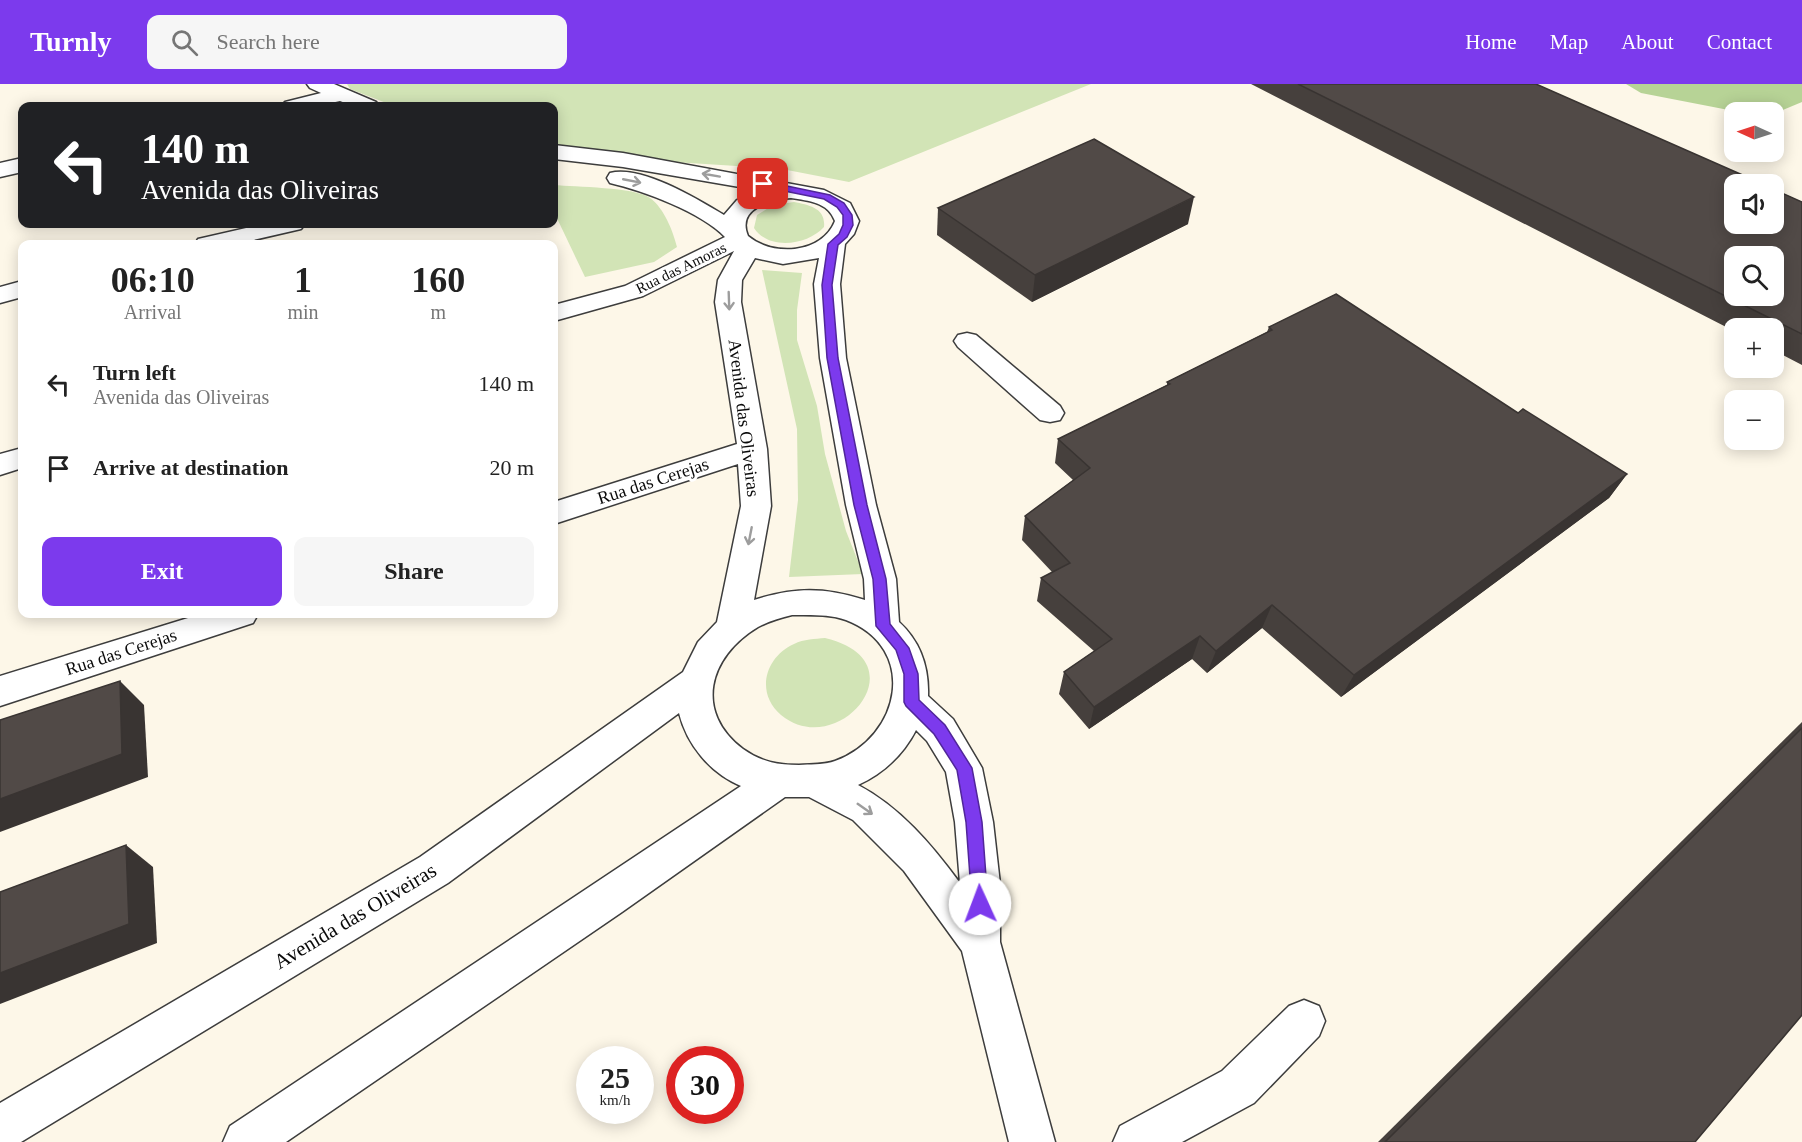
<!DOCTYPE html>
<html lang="en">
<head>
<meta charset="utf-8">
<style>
	:root { --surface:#fff; --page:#f6f6f6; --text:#222; --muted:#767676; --accent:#7c3aed }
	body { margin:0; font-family:Georgia,serif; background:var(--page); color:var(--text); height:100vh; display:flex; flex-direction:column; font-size:22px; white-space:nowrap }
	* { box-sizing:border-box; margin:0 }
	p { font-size:20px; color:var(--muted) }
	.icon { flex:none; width:33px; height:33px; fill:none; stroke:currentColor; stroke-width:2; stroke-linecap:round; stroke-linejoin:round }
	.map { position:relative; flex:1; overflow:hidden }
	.details { position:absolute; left:18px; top:156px; width:540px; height:378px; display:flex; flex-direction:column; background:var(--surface); border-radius:12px; box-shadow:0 3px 15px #0003 }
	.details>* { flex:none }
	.banner { position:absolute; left:18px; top:18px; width:540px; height:126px; border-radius:12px; box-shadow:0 3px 15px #0003; background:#202124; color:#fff; overflow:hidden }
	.needle { width:39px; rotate:273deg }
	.buttons { position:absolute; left:1724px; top:18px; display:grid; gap:12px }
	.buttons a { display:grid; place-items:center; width:60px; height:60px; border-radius:12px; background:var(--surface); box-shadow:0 3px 15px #0003; font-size:30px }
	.speed { position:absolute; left:576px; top:962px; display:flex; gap:12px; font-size:30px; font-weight:700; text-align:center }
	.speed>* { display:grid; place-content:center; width:78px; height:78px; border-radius:50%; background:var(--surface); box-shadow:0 3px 15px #0003; line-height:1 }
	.speed small { font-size:15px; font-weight:400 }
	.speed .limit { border:9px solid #d22; background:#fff; color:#111 }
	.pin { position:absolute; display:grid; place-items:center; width:51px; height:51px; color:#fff; margin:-26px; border-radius:12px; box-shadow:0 3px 9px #0006 }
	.me { position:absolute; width:66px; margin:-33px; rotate:358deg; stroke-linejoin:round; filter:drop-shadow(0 0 4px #0008) }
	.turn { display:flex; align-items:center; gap:21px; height:126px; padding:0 24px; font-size:27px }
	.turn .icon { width:78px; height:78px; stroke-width:2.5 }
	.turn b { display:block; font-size:42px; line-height:51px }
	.eta { display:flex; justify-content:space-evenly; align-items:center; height:102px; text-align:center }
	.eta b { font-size:36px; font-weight:600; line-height:42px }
	.cta { display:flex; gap:12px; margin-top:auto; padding:12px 24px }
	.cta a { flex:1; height:69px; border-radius:12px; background:var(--accent); color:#fff; font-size:24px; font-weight:600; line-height:69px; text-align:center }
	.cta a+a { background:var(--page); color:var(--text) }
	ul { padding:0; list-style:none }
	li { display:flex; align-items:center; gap:18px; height:84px; padding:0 24px }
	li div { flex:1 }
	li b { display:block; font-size:22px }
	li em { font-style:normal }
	header { display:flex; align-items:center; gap:36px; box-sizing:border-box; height:84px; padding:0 30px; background:var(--accent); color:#fff }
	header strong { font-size:28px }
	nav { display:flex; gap:33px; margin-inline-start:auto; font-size:21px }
	.search { width:420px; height:54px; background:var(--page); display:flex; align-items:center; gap:15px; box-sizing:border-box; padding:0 21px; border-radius:12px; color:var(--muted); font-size:22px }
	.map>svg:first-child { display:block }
	.green { fill:#d2e4b6 }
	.forest { fill:#b7d396 }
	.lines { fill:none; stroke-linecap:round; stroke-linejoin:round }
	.minor-casing { stroke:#3d3d3d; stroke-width:3 }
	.minor { fill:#fff; fill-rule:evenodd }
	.wall { fill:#46403d }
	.shaded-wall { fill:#393432 }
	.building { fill:#514a47; stroke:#393432; stroke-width:1.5; fill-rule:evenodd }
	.oneway { stroke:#9d9d9d }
	.route { fill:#7c3aed; stroke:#51269a; stroke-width:1.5 }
	.labels { text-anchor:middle; stroke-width:6; stroke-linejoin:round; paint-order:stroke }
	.far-street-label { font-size:15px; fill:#0a0a0a; stroke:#fff }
	.street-label { font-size:18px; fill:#0a0a0a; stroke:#fff }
	.near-street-label { font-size:21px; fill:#0a0a0a; stroke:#fff }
</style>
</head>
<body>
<header>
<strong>Turnly</strong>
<div class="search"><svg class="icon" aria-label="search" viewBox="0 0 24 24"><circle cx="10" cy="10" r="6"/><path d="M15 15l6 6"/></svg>Search here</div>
<nav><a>Home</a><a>Map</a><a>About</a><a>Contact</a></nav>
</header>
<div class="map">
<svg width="1802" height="1058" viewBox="0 0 1802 1058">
	<rect width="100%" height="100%" fill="#fdf7e8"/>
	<g class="green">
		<polygon points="347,0 1091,0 849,98 782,85 658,77 554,61 554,22 394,22 350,5"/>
		<path d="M554,101C575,103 635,103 650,114C664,124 673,147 677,163L654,178L585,193L554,128Z"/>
		<path d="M794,118C809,121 826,124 824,143C808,161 769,167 754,144L757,131L773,121Z"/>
		<polygon points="762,186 802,189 797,226 797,256 817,322 825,370 846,447 863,490 789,493 798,416 797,345"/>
		<path d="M825,554C923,577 838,678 781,631C755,609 765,573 794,560C804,555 815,555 825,554Z"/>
	</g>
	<polygon class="forest" points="1626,0 1802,0 1802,18 1773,30 1739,28 1641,9"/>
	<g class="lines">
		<g class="minor-casing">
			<g id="minor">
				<polygon points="307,0 334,0 376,18 379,22 353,22 340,17 317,22 282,22 285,18 321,9 310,4"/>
				<path d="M554,61L623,69L824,106L850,119L859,137L854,150L845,160L840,200L846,274L876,421L896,495L899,538C921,558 929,584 928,612L953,635L982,684L993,738L1000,800V858L1055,1058H1009L962,867L904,787L853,736L809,713H785L622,828L286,1058H223L230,1042L741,702C710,689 687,661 679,629L448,799L21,1058H0V1019L420,773L683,588L698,558L717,538L741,422L738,380L554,440V418L737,360L715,218L718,196L734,167L643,212L554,237V221L625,202L725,153C701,128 644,107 610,99L607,94L610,89C642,81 697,115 724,131L737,116L757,106L623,83L554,75ZM791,114C809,117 828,118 835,137C822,170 773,173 748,152C736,124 771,116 791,114ZM755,174L783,180L819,174L814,200L820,274L846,421L864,495L865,516C824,503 795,503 754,516L771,422L767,365L741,218L742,196ZM792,531C810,531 829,530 846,536C919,564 901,653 835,677C824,681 811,680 799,681C778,681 761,678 743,665C694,628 708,573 758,543C769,537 780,534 792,531ZM916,646L927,657L946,688L955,738L960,799C932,761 900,723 858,701C884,689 903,671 916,646Z"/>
				<polygon points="22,74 22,88 0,93 0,79"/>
				<polygon points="264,140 305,140 301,145 236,160 195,160 198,155"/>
				<polygon points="22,197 22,213 0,219 0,203"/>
				<polygon points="967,249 976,251 1060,322 1064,329 1060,336 1050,338 1040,336 958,263 954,257 958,251"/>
				<polygon points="22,364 22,384 0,391 0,370"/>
				<polygon points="201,530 258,530 253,539 0,622 0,592"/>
				<polygon points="1304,916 1319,922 1325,937 1319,952 1254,1019 1182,1058 1113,1058 1120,1042 1222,987 1289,922"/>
			</g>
		</g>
		<use href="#minor" class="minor"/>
	</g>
	<g class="wall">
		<polygon points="1251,0 1536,0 1802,118 1802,281 1773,266 1773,244 1734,244 1734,247"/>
		<polygon points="938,124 1188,140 1032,218 937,151"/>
		<polygon points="1269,243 1518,329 1627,390 1609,414 1341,613 1262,544 1207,589 1192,575 1089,645 1059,610 1064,588 1094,567 1037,517 1041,494 1052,488 1022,456 1025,432 1073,396 1055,379 1058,355 1167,301 1167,298 1267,248"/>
		<polygon points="1802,638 1802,931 1695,1058 1378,1058"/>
	</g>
	<g class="shaded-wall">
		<polygon points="1194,113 1188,140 1032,218 1035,191"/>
		<polygon points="1627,390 1609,414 1341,613 1354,591"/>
		<polygon points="1272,521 1262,544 1207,589 1216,567"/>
		<polygon points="1200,552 1192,575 1089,645 1094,623"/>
		<polygon points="120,597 144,621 148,693 0,748 0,715"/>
		<polygon points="126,761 153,783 157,859 0,920 0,889"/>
	</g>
	<g class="building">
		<path d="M1298,0H1536L1763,100H1734V140H1773V105L1802,118V250ZM1734,172H1773V212H1734Z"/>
		<polygon points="1094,55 1194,113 1035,191 938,124"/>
		<polygon points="1336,210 1518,329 1523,325 1627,390 1354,591 1272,521 1216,567 1200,552 1094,623 1064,588 1112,555 1041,494 1070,479 1025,432 1090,384 1058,355 1170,300 1167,298 1272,246 1269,243"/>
		<polygon points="120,597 122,670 0,715 0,636"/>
		<polygon points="1802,644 1802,931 1695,1058 1385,1058"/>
		<polygon points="126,761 129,840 0,889 0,808"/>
	</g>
	<defs><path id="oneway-shaft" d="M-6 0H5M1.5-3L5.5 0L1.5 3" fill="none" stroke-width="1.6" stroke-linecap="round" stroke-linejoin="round" transform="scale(1.5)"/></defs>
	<g class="oneway">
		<use href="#oneway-shaft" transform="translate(711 91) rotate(-170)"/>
		<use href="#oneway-shaft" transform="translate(632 97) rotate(11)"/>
		<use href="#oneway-shaft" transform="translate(729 217) rotate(88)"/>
		<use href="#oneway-shaft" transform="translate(750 452) rotate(101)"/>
		<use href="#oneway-shaft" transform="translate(865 725) rotate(35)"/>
	</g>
	<polygon class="route" points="763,97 830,111 844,119 852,131 853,141 847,153 838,161 832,201 838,274 867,421 886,495 890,540 909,564 918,590 919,616 945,641 972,684 982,738 988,820 986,825 980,828 974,825 972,820 966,738 957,686 934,650 906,622 904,618 904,590 896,566 876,542 873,495 854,421 827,274 822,201 828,160 839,150 843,141 843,131 837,123 824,115 760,102 760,98"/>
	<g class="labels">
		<g class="far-street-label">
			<text transform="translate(681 184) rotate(-26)" y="5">Rua das Amoras</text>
		</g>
		<g class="street-label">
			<text transform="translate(744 334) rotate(83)" y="6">Avenida das Oliveiras</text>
			<text transform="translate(653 397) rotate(-18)" y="6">Rua das Cerejas</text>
			<text transform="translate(121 568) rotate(-18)" y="6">Rua das Cerejas</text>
		</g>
		<g class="near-street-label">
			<text transform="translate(355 832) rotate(-31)" y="7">Avenida das Oliveiras</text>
		</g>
	</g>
</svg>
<div class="buttons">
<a><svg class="needle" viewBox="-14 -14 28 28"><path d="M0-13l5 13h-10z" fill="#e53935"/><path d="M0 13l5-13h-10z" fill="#767676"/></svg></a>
<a><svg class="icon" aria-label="sound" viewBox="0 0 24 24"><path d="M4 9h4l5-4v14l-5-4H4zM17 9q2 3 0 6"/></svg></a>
<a><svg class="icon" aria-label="search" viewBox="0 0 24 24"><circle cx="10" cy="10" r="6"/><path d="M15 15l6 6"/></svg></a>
<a>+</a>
<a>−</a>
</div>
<div class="speed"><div>25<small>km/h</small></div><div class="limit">30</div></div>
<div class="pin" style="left:763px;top:100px;background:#d93025"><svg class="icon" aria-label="arrive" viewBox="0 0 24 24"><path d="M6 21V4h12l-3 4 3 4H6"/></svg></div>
<svg class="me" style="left:980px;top:820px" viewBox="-20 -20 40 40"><circle r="19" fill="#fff"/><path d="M0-13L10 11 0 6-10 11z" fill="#7c3aed"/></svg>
<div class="banner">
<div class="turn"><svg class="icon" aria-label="left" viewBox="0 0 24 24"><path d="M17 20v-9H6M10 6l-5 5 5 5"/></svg><div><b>140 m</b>Avenida das Oliveiras</div></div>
</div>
<section class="details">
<div class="eta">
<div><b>06:10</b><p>Arrival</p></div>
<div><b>1</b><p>min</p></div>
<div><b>160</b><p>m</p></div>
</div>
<ul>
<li><svg class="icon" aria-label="left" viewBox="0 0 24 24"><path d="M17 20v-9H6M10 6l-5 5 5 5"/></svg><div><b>Turn left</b><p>Avenida das Oliveiras</p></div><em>140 m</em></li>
<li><svg class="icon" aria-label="arrive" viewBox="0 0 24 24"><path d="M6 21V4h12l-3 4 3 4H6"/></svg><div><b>Arrive at destination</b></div><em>20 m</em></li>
</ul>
<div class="cta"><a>Exit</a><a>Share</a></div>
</section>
</div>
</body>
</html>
